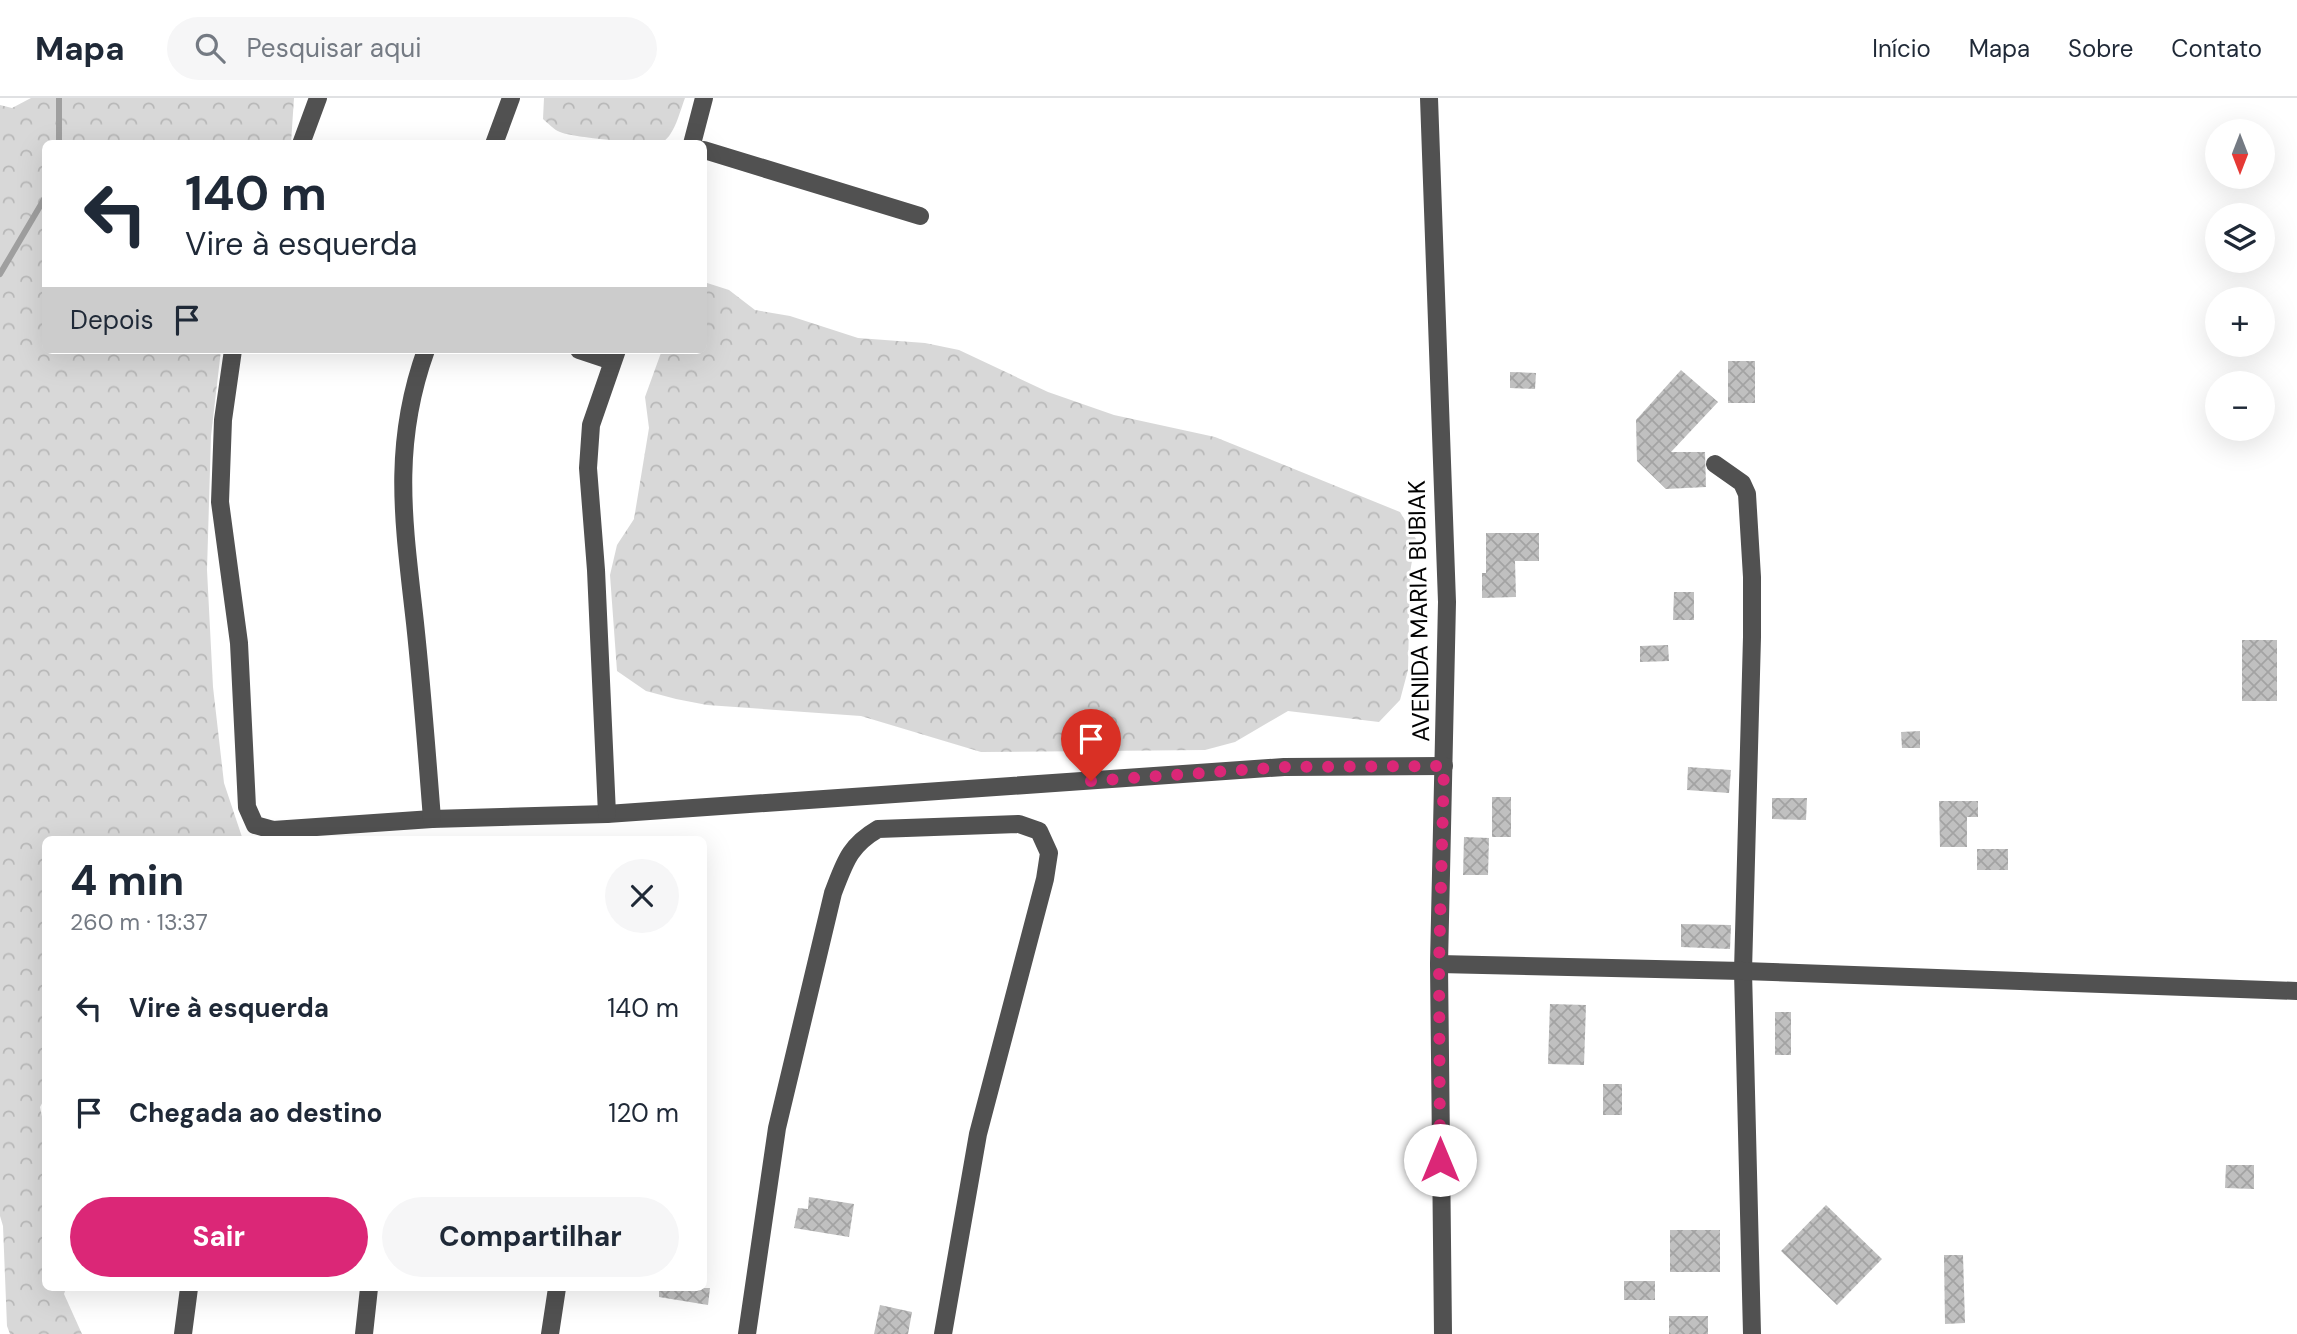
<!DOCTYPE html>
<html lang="pt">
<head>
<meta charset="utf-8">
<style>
	:root { --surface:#fff; --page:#f6f6f7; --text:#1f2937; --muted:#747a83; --line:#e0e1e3; --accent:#db2777 }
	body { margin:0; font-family:"DM Sans",sans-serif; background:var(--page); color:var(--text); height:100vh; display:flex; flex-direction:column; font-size:26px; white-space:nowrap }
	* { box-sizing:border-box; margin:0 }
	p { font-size:23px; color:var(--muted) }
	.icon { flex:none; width:38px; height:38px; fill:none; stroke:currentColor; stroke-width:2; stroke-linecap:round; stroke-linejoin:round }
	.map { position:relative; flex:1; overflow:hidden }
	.panel { position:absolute; left:42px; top:738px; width:665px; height:455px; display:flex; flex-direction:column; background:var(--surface); border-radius:10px; box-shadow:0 7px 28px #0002 }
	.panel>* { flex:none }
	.guide { position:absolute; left:42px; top:42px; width:665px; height:214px; border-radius:10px; box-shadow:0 7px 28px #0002; background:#fff; color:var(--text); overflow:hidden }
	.needle { width:46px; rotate:180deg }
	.fabs { position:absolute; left:2205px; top:21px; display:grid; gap:14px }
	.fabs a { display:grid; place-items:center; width:70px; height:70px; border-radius:50%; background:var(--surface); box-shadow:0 7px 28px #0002; font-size:35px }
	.pin { position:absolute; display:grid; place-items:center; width:60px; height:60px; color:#fff; margin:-72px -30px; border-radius:50% 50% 50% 0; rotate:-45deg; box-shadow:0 0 7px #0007 }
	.pin .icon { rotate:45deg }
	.me { position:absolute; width:77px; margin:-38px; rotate:0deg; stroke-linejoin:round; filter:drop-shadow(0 0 5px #0008) }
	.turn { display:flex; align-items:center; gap:24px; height:147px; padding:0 28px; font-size:32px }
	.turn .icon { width:91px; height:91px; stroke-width:2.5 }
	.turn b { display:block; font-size:49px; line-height:60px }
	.then { display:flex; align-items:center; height:66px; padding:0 28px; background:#0003; gap:14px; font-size:26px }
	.round { display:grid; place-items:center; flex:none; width:74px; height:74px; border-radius:37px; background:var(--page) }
	.head { display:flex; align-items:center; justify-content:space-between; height:119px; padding:0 28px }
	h1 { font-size:42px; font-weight:700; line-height:52px }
	.action { display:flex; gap:14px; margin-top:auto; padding:14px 28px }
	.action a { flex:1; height:80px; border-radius:42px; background:var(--accent); color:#fff; font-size:28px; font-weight:700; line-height:80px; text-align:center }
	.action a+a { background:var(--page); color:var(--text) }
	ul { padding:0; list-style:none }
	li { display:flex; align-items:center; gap:21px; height:105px; padding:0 28px }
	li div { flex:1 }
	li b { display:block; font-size:26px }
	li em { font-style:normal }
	header { display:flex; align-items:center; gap:42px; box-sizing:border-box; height:98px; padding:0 35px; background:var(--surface); border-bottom:2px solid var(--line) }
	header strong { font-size:33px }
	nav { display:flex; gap:38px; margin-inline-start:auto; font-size:24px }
	.search { width:490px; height:63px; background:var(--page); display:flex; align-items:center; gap:18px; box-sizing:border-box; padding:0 24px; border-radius:38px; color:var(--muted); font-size:26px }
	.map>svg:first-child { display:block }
	.forest { fill:url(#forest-crowns) }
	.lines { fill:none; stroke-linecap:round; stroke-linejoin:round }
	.stream { stroke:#9f9f9f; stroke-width:6 }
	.building { fill:url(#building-cross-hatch) }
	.minor { stroke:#515151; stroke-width:18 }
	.route { stroke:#db2777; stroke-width:12; stroke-dasharray:0 21.6 }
	.labels { text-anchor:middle; stroke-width:6; stroke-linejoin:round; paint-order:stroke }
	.street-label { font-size:24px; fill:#000; stroke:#fff }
</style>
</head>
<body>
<header>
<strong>Mapa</strong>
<div class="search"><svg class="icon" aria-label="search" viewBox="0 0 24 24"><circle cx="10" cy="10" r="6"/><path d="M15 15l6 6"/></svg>Pesquisar aqui</div>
<nav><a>Início</a><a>Mapa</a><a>Sobre</a><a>Contato</a></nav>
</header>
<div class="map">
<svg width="2297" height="1236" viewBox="0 0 2297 1236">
	<defs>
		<pattern id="forest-crowns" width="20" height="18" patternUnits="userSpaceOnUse" patternTransform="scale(1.75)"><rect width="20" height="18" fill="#d8d8d8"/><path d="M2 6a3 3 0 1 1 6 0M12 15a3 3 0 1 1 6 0" fill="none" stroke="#b8b8b8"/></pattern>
		<pattern id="building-cross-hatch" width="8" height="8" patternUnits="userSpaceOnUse" patternTransform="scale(1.75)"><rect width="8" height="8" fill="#c0c0c0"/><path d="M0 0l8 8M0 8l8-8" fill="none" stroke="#a3a3a3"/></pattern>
	</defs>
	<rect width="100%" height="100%" fill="#fff"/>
	<g class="forest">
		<polygon points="31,0 294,0 291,45 46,46 46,252 221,252 211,338 207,472 213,589 224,685 243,742 46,742 46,998 40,1009 46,1038 46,1190 66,1190 64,1196 82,1236 10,1236 7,1228 3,1128 0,1118 0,7 12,10"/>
		<path d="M544,0H685C680,13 675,36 663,44C657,48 569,39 560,34C554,32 548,25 543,21Z"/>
		<polygon points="704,184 729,192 755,212 790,218 858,240 925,245 959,252 1048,294 1114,317 1215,339 1400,414 1416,441 1410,474 1408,572 1400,602 1379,624 1288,613 1235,644 1205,652 981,654 861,618 707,607 676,601 646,593 617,573 610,477 617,447 634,421 649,330 645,299 662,252 704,252"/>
	</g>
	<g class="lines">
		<g class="stream">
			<polyline points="59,0 59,46"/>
			<polyline points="0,176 46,98"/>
		</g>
	</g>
	<g class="building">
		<rect x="1728" y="263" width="27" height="42"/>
		<polygon points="1681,272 1718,304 1671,354 1705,354 1706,389 1666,391 1637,363 1636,322"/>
		<polygon points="1510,274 1536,275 1535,291 1510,290"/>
		<polygon points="1486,435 1539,435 1539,463 1515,463 1516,499 1482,500 1482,475 1486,475"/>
		<polygon points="1674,494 1694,494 1694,522 1673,522"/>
		<rect x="2242" y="542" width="35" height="61"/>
		<polygon points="1668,547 1669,563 1640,564 1640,548"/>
		<polygon points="1920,633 1920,650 1902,650 1901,634"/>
		<polygon points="1688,669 1731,672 1729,695 1687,692"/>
		<rect x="1492" y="699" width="19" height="40"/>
		<polygon points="1772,700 1807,700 1806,722 1772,721"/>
		<polygon points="1939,703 1978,703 1978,719 1967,719 1967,749 1940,749"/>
		<polygon points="1464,739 1489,740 1488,777 1463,777"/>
		<rect x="1977" y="751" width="31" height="21"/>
		<polygon points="1681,826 1731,827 1730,851 1681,849"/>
		<polygon points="1550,906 1586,907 1584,967 1548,966"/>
		<rect x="1775" y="914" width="16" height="43"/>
		<rect x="1603" y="986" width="19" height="31"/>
		<polygon points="2226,1067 2254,1067 2254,1091 2225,1090"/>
		<polygon points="809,1099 854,1106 849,1139 794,1130 798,1110 808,1111"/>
		<polygon points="1826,1107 1882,1161 1837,1207 1781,1153"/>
		<rect x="1670" y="1132" width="50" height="42"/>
		<polygon points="1944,1157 1963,1157 1965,1225 1945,1226"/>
		<rect x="1624" y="1183" width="31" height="19"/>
		<polygon points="659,1190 710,1190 708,1207 659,1199"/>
		<polygon points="880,1207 912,1214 908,1236 874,1236"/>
		<rect x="1669" y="1218" width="39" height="18"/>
	</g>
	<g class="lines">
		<g class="minor">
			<polyline points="1429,0 1447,504 1439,866 1443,1236"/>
			<polyline points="301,46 318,0"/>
			<polyline points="494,46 511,0"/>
			<polyline points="692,46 704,0"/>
			<polyline points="704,52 920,118"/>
			<polyline points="233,252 223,322 220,404 239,545 247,709 255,727 273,732 432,721 607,716 1284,669 1444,668"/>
			<path d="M426,252C391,349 404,426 415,525C422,590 427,656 432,721"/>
			<polyline points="579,252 612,263"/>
			<polyline points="1715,366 1742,385 1747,396 1752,479 1752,539 1743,873 1752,1236"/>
			<polyline points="607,716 596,472 588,370 591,327 617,252"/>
			<polyline points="1439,866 1743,873 2297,893"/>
			<polyline points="183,1236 189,1190"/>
			<polyline points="364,1236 369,1190"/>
			<polyline points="550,1236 557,1190"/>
			<path d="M747,1236L777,1030L833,795C845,764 849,748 878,731L1019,726L1039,733L1049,755L1045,781L978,1036L943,1236"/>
		</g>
	</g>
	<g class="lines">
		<polyline class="route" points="1091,683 1284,669 1444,668 1439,866 1440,1062"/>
	</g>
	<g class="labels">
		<g class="street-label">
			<text transform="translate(1419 513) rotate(-91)" y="8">AVENIDA MARIA BUBIAK</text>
		</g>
	</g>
</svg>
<div class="fabs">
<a><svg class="needle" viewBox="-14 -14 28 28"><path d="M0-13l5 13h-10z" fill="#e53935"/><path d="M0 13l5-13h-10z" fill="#747a83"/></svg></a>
<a><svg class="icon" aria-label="layers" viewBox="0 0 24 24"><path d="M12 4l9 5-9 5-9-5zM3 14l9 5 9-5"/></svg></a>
<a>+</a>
<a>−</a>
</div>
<div class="pin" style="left:1091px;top:683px;background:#d93025"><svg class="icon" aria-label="arrive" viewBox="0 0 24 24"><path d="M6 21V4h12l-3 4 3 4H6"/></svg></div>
<svg class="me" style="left:1440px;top:1062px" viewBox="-20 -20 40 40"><circle r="19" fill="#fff"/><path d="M0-13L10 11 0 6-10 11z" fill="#db2777"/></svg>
<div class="guide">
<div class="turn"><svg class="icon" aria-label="left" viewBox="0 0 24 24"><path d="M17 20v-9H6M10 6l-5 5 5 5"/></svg><div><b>140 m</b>Vire à esquerda</div></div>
<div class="then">Depois<svg class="icon" aria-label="arrive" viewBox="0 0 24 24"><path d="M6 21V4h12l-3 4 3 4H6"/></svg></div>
</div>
<section class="panel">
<div class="head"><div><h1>4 min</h1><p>260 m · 13:37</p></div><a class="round"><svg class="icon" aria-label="close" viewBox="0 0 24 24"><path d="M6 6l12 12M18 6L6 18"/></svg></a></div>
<ul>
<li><svg class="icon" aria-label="left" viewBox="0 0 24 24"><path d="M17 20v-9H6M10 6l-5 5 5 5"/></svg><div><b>Vire à esquerda</b></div><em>140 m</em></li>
<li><svg class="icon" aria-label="arrive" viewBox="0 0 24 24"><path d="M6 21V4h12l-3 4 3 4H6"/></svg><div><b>Chegada ao destino</b></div><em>120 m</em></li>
</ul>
<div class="action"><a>Sair</a><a>Compartilhar</a></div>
</section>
</div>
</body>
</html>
